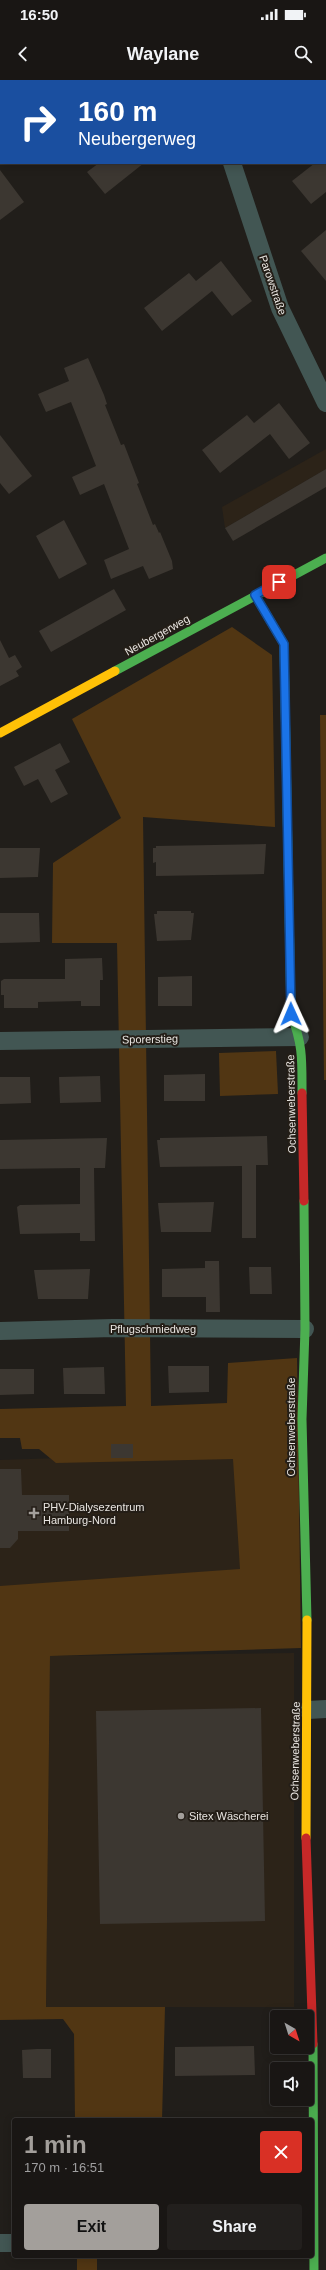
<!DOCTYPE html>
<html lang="en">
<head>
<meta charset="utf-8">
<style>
	:root { --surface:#191614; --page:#221f1d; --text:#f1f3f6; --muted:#9f9fa0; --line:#373534; --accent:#a39f9b }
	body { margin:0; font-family:Arial,sans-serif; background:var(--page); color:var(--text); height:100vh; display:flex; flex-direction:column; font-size:15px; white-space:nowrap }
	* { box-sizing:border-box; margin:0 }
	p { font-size:13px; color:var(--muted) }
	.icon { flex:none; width:22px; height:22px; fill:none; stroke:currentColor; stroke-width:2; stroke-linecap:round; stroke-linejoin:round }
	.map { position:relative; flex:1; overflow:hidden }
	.panel { position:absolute; left:12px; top:2038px; width:302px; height:140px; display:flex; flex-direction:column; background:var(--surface); border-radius:4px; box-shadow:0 2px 10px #0003,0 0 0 1px var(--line) }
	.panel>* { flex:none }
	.top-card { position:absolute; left:0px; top:0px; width:326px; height:84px; box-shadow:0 2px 10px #0003,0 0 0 1px var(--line); background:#1a4fa0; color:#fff; overflow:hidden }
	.needle { width:26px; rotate:141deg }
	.buttons { position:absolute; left:270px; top:1930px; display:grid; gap:8px }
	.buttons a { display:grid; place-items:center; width:44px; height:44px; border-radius:4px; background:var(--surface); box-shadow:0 2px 10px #0003,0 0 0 1px var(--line); font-size:20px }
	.pin { position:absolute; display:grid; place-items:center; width:34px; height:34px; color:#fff; margin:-17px; border-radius:8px; box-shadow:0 2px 6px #0006 }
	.me { position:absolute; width:44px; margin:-22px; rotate:359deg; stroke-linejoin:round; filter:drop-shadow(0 0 3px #0008) }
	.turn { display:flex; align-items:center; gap:14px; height:84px; padding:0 12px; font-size:18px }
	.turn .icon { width:52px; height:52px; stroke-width:2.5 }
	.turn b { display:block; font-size:28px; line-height:34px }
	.round { display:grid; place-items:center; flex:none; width:42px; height:42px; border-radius:4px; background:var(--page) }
	.headline { display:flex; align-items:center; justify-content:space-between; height:68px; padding:0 12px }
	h1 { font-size:24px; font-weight:700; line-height:30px; color:var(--accent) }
	.action { display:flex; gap:8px; margin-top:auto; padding:8px 12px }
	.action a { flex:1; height:46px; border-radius:4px; background:var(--accent); color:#111; font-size:16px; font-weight:700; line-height:46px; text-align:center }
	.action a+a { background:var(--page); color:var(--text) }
	.status { display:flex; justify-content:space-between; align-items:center; height:28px; padding:0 20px; background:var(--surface); direction:ltr }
	.status svg { height:11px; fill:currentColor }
	header { display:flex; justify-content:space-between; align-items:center; height:52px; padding:0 12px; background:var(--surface); font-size:18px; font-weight:700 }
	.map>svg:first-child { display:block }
	.built { fill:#2c2318 }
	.green { fill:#513613 }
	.building { fill:#3c3731 }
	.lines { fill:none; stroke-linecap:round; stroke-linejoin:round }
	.street { stroke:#425653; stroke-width:18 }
	.fast { stroke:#4caf50; stroke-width:9 }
	.slow { stroke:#ffc107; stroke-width:9 }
	.jam { stroke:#c62828; stroke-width:9 }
	.route-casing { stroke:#114b97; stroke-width:10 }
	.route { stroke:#1a73e8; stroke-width:7 }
	.poi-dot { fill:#a39f9b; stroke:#241e17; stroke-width:1.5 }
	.labels { text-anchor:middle; stroke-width:4; stroke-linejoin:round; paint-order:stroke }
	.street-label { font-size:11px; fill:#e9e5e1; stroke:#241e17 }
	.poi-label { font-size:11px; fill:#e9e5e1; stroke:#241e17; text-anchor:start }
</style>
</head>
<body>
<div class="status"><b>16:50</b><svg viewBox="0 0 49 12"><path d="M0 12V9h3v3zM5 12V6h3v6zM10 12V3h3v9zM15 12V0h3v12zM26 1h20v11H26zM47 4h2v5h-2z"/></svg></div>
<header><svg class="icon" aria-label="back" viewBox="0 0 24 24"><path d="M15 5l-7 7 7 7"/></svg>Waylane<svg class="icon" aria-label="search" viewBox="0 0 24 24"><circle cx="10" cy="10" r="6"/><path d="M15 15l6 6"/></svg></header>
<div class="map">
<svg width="326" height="2190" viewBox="0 0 326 2190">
	<rect width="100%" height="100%" fill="#211e1a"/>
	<g class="built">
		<polygon points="326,369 326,389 225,448 222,427"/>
		<polygon points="214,1340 293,1496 0,1508 0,1380 213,1373"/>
		<polygon points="294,1573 294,1927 46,1927 50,1576"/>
	</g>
	<g class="green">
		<polygon points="232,547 272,575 275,747 143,737 151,1326 227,1323 228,1283 297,1278 301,1568 50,1576 46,1927 165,1927 162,2040 75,2040 74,1954 63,1939 0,1940 0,1506 240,1489 233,1379 56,1383 39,1369 22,1369 20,1358 0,1358 0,1329 126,1326 117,863 52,863 53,783 121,738 72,639"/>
		<polygon points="320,635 326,635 326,1000 324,1000"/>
		<polygon points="276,971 278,1014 220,1016 219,973"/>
		<rect x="77" y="2176" width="20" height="14"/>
	</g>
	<g class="building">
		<polygon points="99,83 144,83 105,114 87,92"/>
		<polygon points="315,83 326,83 326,112 311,124 292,101"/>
		<polygon points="0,90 24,122 0,140"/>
		<polygon points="326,150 326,201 301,171"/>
		<polygon points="221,181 252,221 232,236 212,211 162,251 144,228 189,193 196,201"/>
		<polygon points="88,278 104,315 107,324 105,325 121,365 124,364 139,403 137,404 153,445 155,444 159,453 160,452 172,481 173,489 149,499 143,486 111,499 104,480 129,469 104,404 80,415 72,397 96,386 71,322 46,332 38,314 69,301 64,288"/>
		<polygon points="279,323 310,363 289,379 270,354 220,393 202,370 247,335 254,343"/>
		<polygon points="0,355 32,396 9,414 0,403"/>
		<polygon points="326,389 326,407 233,461 225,448"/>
		<polygon points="64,440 87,484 59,499 36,456"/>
		<polygon points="114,509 126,530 51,572 39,551"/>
		<polygon points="0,560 9,578 15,575 22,587 16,591 19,596 0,606"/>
		<polygon points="60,663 70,682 55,690 68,714 51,723 38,699 24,706 14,687"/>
		<polygon points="266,764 264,794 156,796 156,782 153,783 153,768 156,768 156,766"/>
		<polygon points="0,768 40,768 38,797 0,798"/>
		<polygon points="157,831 191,831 191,833 194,833 191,860 157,861 154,834 157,834"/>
		<polygon points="0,833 39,833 40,862 0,863"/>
		<polygon points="102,878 103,900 100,900 100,926 81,926 81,921 38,922 38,928 4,928 4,915 1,915 1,901 4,899 65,899 65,879"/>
		<polygon points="192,896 192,926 158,926 158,897"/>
		<polygon points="205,994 205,1021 164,1021 164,995"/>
		<polygon points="100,996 101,1022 60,1023 59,997"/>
		<polygon points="0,997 30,997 31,1023 0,1024"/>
		<polygon points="267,1056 268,1085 256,1085 256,1158 242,1158 242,1086 160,1087 157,1060 160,1060 160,1058"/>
		<polygon points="107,1058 105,1088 94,1088 95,1161 80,1161 80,1153 20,1154 17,1127 20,1125 80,1124 80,1088 0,1089 0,1060"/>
		<polygon points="214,1122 211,1152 161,1152 158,1123"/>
		<polygon points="205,1181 219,1181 220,1232 206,1232 206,1217 162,1217 162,1189 205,1188"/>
		<polygon points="249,1187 271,1187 272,1214 250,1214"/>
		<polygon points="90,1189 88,1219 38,1219 34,1190"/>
		<polygon points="168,1286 209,1286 209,1312 169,1313"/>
		<polygon points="104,1287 105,1314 64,1314 63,1288"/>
		<polygon points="0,1289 34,1289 34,1314 0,1315"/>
		<rect x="111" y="1364" width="22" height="14"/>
		<polygon points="0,1389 21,1389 22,1415 69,1415 69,1451 18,1451 18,1459 10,1468 0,1468"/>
		<polygon points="261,1628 265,1841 100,1844 96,1631"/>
		<polygon points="254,1966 255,1995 175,1996 175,1967"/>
		<polygon points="37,1969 51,1969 51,1998 23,1998 22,1970"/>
	</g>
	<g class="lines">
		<g class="street">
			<polyline points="198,0 198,1"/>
			<polyline points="232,83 280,228 326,323"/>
			<polyline points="0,961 300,957"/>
			<polyline points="0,1251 113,1248 305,1249"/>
			<polyline points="308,1630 326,1629"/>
			<polyline points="0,2163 14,2163"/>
		</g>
		<g class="fast">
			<path d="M255,515L284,564L291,934C303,965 302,980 302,1013"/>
			<polyline points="115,591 326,478"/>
			<polyline points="304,1121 305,1249 302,1339 307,1540"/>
			<polyline points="313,1964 314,2190"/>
		</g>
		<g class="slow">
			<polyline points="0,653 115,591"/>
			<polyline points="306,1758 307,1540"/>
		</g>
		<g class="jam">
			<polyline points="302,1013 304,1121"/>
			<polyline points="306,1758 313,1964"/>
		</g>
	</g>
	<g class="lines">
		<g class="route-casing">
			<polyline id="route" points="279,502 255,515 284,564 291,934"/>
		</g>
		<use href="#route" class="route"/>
	</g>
	<g class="poi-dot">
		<path d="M32 1427h4v4h4v4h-4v4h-4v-4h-4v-4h4z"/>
		<circle cx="181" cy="1736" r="4"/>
	</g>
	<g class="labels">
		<g class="street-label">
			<text transform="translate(273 205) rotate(71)" y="4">Parowstraße</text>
			<text transform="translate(157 555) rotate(-29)" y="4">Neubergerweg</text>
			<text transform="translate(150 959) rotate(-1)" y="4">Sporerstieg</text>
			<text transform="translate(291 1024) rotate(-91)" y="4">Ochsenweberstraße</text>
			<text x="153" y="1253">Pflugschmiedweg</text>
			<text transform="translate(291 1347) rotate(-90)" y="4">Ochsenweberstraße</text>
			<text transform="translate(295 1671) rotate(-89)" y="4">Ochsenweberstraße</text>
		</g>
		<g class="poi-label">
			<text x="43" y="1431">PHV-Dialysezentrum<tspan x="43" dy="13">Hamburg-Nord</tspan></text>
			<text x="189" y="1740">Sitex Wäscherei</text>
		</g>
	</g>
</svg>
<div class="buttons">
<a><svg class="needle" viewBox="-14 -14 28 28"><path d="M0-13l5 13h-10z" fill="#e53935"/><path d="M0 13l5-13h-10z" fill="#9f9fa0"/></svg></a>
<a><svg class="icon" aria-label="sound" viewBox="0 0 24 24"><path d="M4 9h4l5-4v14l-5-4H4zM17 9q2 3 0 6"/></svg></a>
</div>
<div class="pin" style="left:279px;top:502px;background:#d93025"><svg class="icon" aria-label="arrive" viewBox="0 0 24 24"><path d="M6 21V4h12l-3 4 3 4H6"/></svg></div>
<svg class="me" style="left:291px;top:934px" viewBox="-20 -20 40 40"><path d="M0-17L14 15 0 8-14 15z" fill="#1a73e8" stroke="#fff" stroke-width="4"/></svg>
<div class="top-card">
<div class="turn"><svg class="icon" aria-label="right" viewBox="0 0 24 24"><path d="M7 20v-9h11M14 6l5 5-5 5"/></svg><div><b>160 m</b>Neubergerweg</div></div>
</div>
<section class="panel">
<div class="headline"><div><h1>1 min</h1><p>170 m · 16:51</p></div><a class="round" style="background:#d93025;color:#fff"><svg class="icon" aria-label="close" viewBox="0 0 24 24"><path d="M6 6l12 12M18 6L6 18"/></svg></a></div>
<div class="action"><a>Exit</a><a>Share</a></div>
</section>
</div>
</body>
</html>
